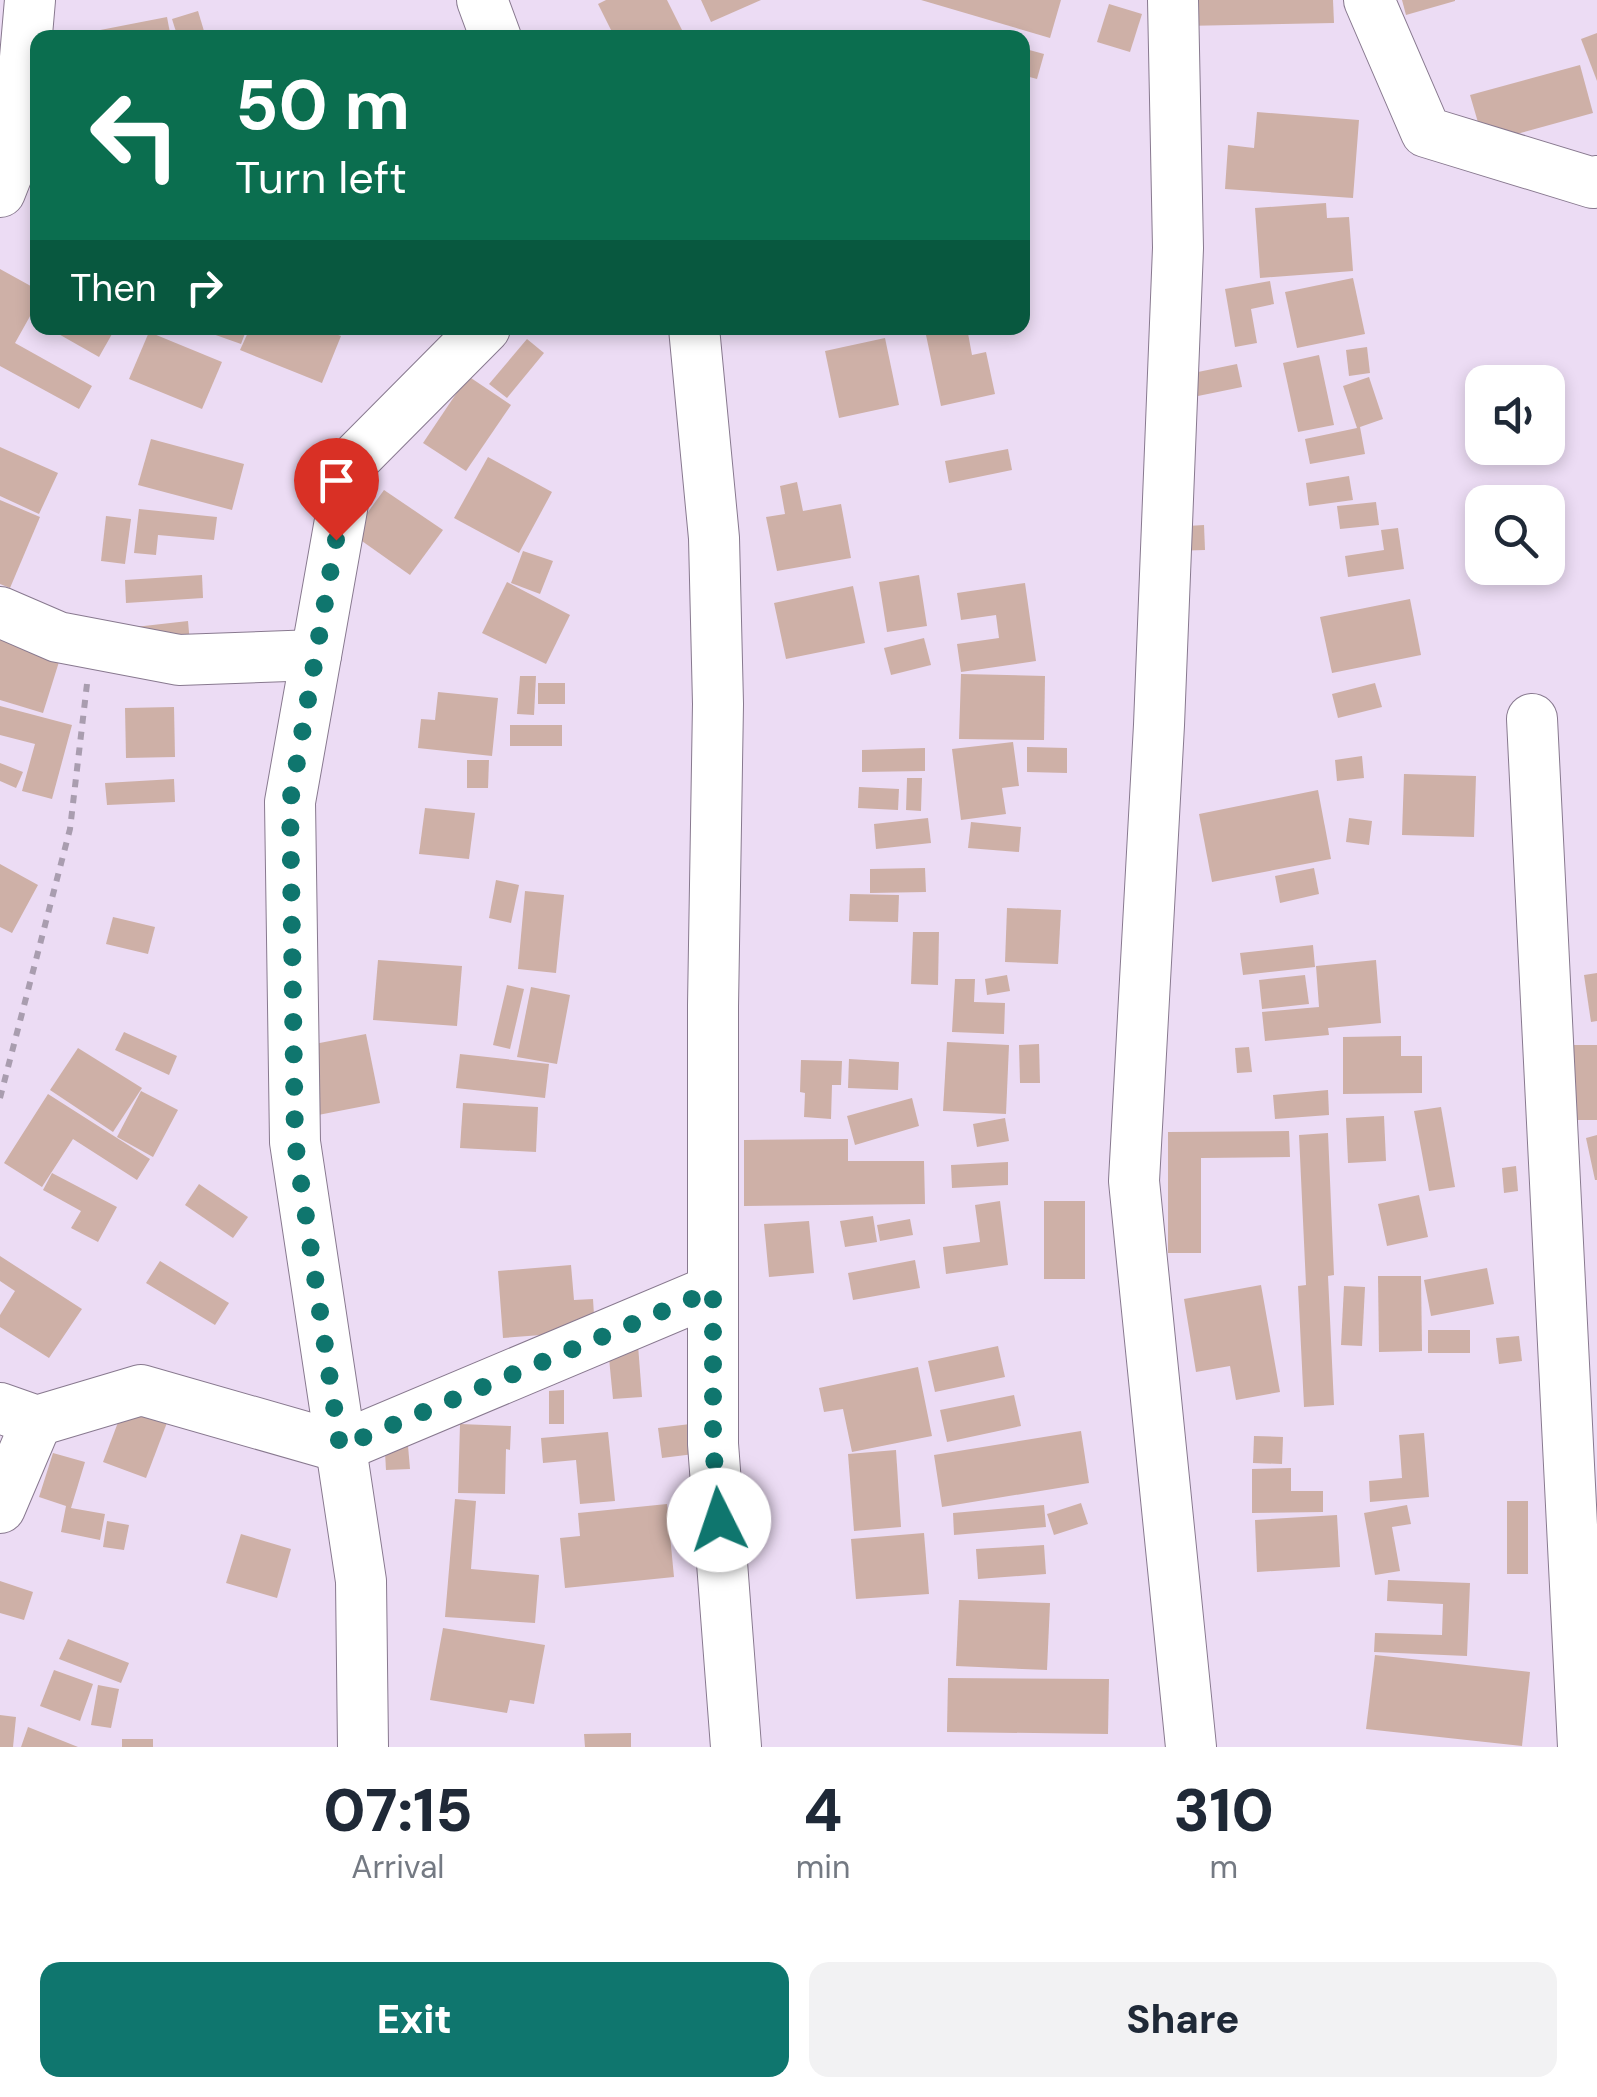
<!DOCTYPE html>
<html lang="en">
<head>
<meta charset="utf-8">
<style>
	:root { --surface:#fff; --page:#f2f2f3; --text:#1f2937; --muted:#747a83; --accent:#0f766e }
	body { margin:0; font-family:"DM Sans",sans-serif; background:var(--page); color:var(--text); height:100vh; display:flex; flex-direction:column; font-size:38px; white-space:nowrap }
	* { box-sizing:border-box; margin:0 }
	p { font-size:32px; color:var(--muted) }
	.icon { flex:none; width:55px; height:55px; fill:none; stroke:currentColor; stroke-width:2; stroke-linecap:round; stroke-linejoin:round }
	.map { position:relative; height:1747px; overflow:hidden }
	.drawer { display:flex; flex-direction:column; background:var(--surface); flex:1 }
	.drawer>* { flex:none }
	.banner { position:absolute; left:30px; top:30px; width:1000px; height:305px; border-radius:20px; box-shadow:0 5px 15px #0003; background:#0b6e4f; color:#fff; overflow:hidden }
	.buttons { position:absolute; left:1465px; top:365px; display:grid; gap:20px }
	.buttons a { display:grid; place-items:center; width:100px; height:100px; border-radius:20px; background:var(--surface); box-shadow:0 5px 15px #0003; font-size:50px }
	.pin { position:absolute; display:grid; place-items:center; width:85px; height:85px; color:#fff; margin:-102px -42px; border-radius:50% 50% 50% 0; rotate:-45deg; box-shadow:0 0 10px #0007 }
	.pin .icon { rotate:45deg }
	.me { position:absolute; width:110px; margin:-55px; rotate:356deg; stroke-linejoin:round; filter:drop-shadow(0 0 8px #0008) }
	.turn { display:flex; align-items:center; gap:35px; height:210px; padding:0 40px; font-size:45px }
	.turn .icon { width:130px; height:130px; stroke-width:2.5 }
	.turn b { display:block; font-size:70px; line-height:85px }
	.then { display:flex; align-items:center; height:95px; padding:0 40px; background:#0003; gap:20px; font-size:38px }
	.eta { display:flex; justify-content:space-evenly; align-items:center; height:170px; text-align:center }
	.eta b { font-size:60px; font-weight:800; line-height:70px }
	.action { display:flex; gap:20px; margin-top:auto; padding:20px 40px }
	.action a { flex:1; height:115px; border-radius:20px; background:var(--accent); color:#fff; font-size:40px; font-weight:800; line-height:115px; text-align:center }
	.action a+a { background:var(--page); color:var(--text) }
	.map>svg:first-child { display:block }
	.building { fill:#ceb0a7 }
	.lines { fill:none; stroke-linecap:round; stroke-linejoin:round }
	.minor-casing { stroke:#88798f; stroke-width:52 }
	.path { stroke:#a99daf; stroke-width:6; stroke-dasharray:8 8; stroke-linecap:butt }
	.minor { stroke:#fff; stroke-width:50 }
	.route { stroke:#0f766e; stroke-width:18; stroke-dasharray:0 32.4 }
</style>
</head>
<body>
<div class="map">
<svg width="1597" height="1747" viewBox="0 0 1597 1747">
	<rect width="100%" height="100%" fill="#ecdcf4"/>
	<g class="building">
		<polygon points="606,0 667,0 685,36 615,38 598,4"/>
		<polygon points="701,0 761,0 711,22"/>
		<polygon points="921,0 1061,0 1050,38"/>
		<polygon points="1183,0 1333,0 1334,23 1183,26"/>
		<polygon points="1402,0 1455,0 1455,1 1406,15"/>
		<polygon points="1109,4 1142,14 1130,52 1097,42"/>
		<polygon points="198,11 204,31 178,38 172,19"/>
		<polygon points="167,17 171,38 91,38 90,32"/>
		<polygon points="1597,33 1597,81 1581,39"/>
		<polygon points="1022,48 1044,54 1037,79 1022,75"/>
		<polygon points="1580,65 1593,113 1484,143 1470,95"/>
		<polygon points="1257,112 1359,120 1353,198 1225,189 1228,145 1254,148"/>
		<polygon points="1326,203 1327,218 1349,217 1353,271 1260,278 1255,208"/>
		<polygon points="0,269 38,290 38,302 15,343 92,386 79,409 0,366"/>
		<polygon points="1353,278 1365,334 1297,348 1285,292"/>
		<polygon points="1270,281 1274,304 1251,309 1257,343 1235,347 1225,289"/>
		<polygon points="48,328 101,328 112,334 99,357"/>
		<polygon points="196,328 247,328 241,344"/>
		<polygon points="250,328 319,328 341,336 322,383 240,350"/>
		<polygon points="967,328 972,355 986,352 995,394 941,406 926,335"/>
		<polygon points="149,332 222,362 202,409 129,379"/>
		<polygon points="885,338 899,405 839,418 825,351"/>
		<polygon points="527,339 544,353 507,398 489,384"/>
		<polygon points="1367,347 1370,373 1349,376 1346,350"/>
		<polygon points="1319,355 1334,425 1298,432 1283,363"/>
		<polygon points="1237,364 1242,387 1198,396 1193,373"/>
		<polygon points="468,376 511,405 466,471 423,443"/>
		<polygon points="1369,377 1383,419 1360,427 1365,454 1310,464 1305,439 1357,428 1343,386"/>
		<polygon points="151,439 244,464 232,510 138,485"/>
		<polygon points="0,447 58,473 39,514 0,496"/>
		<polygon points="1008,449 1012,470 949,483 945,461"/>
		<polygon points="488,457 552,492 519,553 454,518"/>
		<polygon points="1349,476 1353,500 1309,506 1306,483"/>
		<polygon points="797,482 803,511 841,504 851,558 777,571 766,517 785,514 780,486"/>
		<polygon points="384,490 443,530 410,575 352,534"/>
		<polygon points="0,500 40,517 10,588 0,584"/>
		<polygon points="1376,502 1379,525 1340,529 1337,506"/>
		<polygon points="139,509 217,517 214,540 158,535 156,555 134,553"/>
		<polygon points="106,516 131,519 125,564 101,561"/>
		<polygon points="1204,525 1205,550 1171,551 1171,527"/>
		<polygon points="1398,528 1404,569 1348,577 1345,556 1384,550 1381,530"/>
		<polygon points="523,551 553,561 540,594 511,583"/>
		<polygon points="202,575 203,598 126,603 125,580"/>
		<polygon points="919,575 927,626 887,632 879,582"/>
		<polygon points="507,582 570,615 546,664 482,633"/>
		<polygon points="1025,583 1036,661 961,672 957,644 999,638 996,615 961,620 957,593"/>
		<polygon points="853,586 865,643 786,659 774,603"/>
		<polygon points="1410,599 1421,655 1332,673 1320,617"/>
		<polygon points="188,621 190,644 135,627"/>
		<polygon points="0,629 63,649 43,713 0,700"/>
		<polygon points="924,638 931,665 891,675 884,648"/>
		<polygon points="961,674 1045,676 1044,740 959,739"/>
		<polygon points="520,676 536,676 534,715 517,714"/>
		<rect x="538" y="683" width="27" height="21"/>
		<polygon points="1375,683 1382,707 1338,718 1332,694"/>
		<polygon points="438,692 498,698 492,756 418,748 421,719 435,720"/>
		<polygon points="0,706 72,725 52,799 22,791 35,744 0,735"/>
		<polygon points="174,707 175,757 126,758 125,708"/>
		<rect x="510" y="725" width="52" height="21"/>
		<polygon points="1013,742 1019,786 1002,788 1006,814 961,820 952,749"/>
		<polygon points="1027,747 1067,748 1067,773 1027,772"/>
		<polygon points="925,748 925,771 862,772 862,750"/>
		<polygon points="1362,756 1364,778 1337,781 1335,760"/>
		<polygon points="467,760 489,760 488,788 467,788"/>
		<polygon points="0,763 23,772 16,788 0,781"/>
		<polygon points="1404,774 1476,776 1474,837 1402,835"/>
		<polygon points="907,778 922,778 921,811 906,810"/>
		<polygon points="174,779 175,802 107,805 105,783"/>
		<polygon points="859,787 899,789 898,810 858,808"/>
		<polygon points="1318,790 1331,859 1212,882 1199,814"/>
		<polygon points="425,808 475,813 469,859 419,854"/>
		<polygon points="928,818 931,843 876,849 874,824"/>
		<polygon points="1349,818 1372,821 1369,845 1346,842"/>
		<polygon points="971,822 1021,827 1019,852 968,848"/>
		<polygon points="0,864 38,885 12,933 0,927"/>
		<polygon points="925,868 926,892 870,893 870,869"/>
		<polygon points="1314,868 1319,894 1280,903 1275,876"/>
		<polygon points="496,880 519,885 511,923 489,918"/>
		<polygon points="525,891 564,895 556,973 518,969"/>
		<polygon points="850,894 899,895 898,922 849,921"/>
		<polygon points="1007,908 1061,910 1058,964 1005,962"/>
		<polygon points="113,917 155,927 148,954 106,944"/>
		<polygon points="913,932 939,932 938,985 911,984"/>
		<polygon points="1313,945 1315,967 1243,975 1240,953"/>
		<polygon points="378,960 462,966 457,1026 373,1020"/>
		<polygon points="1376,960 1381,1023 1328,1028 1329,1035 1265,1041 1262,1012 1319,1007 1316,966"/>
		<polygon points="1597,973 1597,1021 1591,1022 1584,975"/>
		<polygon points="1007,975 1010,991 987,995 985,979"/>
		<polygon points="1305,975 1309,1004 1262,1009 1259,980"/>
		<polygon points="955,979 975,979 974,1002 1005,1003 1004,1034 952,1032"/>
		<polygon points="507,985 524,989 510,1049 493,1045"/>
		<polygon points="531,987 570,995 557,1064 517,1057"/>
		<polygon points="124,1032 177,1056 169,1075 115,1050"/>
		<polygon points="366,1034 380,1103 313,1116 299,1047"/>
		<polygon points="1401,1036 1401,1056 1422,1056 1422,1093 1343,1094 1343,1037"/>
		<polygon points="947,1042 1009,1045 1006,1114 943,1111"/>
		<polygon points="1039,1044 1040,1083 1020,1083 1019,1045"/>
		<rect x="1572" y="1045" width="25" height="75"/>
		<polygon points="1249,1047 1252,1072 1237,1073 1235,1048"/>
		<polygon points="78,1048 142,1088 113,1132 50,1090"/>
		<polygon points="460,1054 549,1064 545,1098 456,1088"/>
		<polygon points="849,1059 899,1062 898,1090 848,1088"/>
		<polygon points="801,1060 842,1061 841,1085 832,1085 831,1119 804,1117 805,1093 800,1092"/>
		<polygon points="1328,1090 1329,1115 1275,1119 1273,1095"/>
		<polygon points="141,1091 178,1110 153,1157 117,1137"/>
		<polygon points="48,1094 150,1159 137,1180 73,1139 42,1187 4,1163"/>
		<polygon points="912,1098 919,1126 855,1145 847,1116"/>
		<polygon points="463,1103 538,1107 536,1152 460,1148"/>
		<polygon points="1441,1107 1455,1187 1429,1191 1414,1111"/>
		<polygon points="1384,1116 1386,1161 1348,1163 1346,1118"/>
		<polygon points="1005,1118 1009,1141 977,1147 973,1124"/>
		<polygon points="1289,1131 1290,1157 1201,1158 1201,1253 1168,1253 1168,1132"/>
		<polygon points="1328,1133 1334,1275 1328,1276 1334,1405 1304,1407 1298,1286 1306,1285 1299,1135"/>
		<polygon points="1597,1135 1597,1180 1595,1180 1586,1138"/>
		<polygon points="848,1139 848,1161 924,1161 925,1204 744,1206 744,1140"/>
		<polygon points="1008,1162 1008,1185 952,1188 951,1165"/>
		<polygon points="1516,1166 1518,1191 1504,1193 1502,1168"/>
		<polygon points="52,1173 117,1207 98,1242 71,1228 81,1211 43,1190"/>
		<polygon points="199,1184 248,1217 233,1238 185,1205"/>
		<polygon points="1419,1195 1428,1237 1387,1246 1378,1204"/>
		<polygon points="1000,1201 1008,1265 946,1274 943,1247 980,1242 975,1205"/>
		<rect x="1044" y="1201" width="41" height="78"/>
		<polygon points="873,1216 877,1242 845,1247 840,1221"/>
		<polygon points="910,1219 913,1235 880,1241 877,1225"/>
		<polygon points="809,1221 814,1273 769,1277 764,1224"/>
		<polygon points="0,1256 82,1309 49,1358 0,1327 0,1315 15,1291 0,1281"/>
		<polygon points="915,1260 920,1288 853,1300 848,1273"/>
		<polygon points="160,1261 229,1303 215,1325 146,1283"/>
		<polygon points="571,1265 574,1300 593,1299 595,1331 503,1338 498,1271"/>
		<polygon points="1487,1268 1494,1304 1431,1316 1424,1280"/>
		<polygon points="1378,1276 1421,1276 1422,1351 1379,1352"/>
		<polygon points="1261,1285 1280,1392 1236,1400 1230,1366 1196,1372 1184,1299"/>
		<polygon points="1344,1286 1365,1287 1362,1346 1341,1345"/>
		<rect x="1428" y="1330" width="42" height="23"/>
		<polygon points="1519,1336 1522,1361 1499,1364 1496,1338"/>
		<polygon points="638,1345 642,1397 613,1399 608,1348"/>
		<polygon points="998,1346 1005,1377 935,1392 928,1361"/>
		<polygon points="918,1367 932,1436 852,1452 843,1409 824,1412 819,1388"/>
		<polygon points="564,1390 564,1424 549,1424 549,1391"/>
		<polygon points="1014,1395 1021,1426 947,1442 940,1410"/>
		<polygon points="125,1404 168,1420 146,1478 103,1462"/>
		<polygon points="460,1424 511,1426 510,1450 506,1449 505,1494 458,1493"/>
		<polygon points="690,1424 694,1454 662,1458 658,1428"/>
		<polygon points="1081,1431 1089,1483 942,1507 934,1455"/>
		<polygon points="608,1432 615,1501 580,1504 576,1460 543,1463 541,1438"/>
		<polygon points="1424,1433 1429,1497 1370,1502 1369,1481 1402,1478 1399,1435"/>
		<polygon points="407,1434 410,1469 386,1470 384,1435"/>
		<polygon points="1254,1436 1283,1437 1282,1464 1253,1463"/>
		<polygon points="896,1450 901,1527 854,1531 848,1454"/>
		<polygon points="53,1453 85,1462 71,1508 105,1514 100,1540 61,1532 66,1506 39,1497"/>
		<polygon points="1291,1468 1291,1491 1323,1491 1323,1512 1252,1513 1252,1469"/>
		<polygon points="455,1499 476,1501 471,1569 539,1575 535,1623 445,1617"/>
		<rect x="1507" y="1501" width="21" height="73"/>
		<polygon points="1081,1503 1088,1524 1054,1535 1047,1514"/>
		<polygon points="667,1504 674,1577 565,1588 560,1538 580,1536 578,1513"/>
		<polygon points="1044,1505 1046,1527 954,1535 953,1513"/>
		<polygon points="1407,1505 1411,1524 1392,1527 1400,1571 1375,1575 1364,1513"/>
		<polygon points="1337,1515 1340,1567 1257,1572 1255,1520"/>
		<polygon points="107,1521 129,1525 124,1550 103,1547"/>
		<polygon points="924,1533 929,1594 856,1599 851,1539"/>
		<polygon points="241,1534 291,1549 277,1598 226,1583"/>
		<polygon points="1044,1545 1046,1574 978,1579 976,1549"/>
		<polygon points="1388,1580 1470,1583 1467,1656 1374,1652 1375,1633 1442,1635 1443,1604 1387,1601"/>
		<polygon points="0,1581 33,1592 24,1620 0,1613"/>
		<polygon points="959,1600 1050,1603 1047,1670 956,1666"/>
		<polygon points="443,1628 545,1645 534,1704 510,1700 507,1713 430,1700"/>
		<polygon points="68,1639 129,1663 121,1683 59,1659"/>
		<polygon points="1375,1655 1530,1672 1522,1746 1366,1729"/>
		<polygon points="54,1670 93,1684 80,1721 40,1706"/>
		<polygon points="948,1678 1109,1679 1108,1734 947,1732"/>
		<polygon points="98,1685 119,1689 111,1728 91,1725"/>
		<polygon points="0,1715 16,1717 13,1747 0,1747"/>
		<polygon points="28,1727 78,1747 21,1747"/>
		<polygon points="631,1733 631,1747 585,1747 584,1734"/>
		<rect x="122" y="1739" width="31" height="8"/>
	</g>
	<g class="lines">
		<g class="minor-casing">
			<g id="minor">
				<polyline points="482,0 496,38"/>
				<polyline points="1173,0 1178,248 1159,725 1134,1181 1191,1747"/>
				<polyline points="1369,0 1426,132 1593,183 1597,181"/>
				<polyline points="0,192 17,149 30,0"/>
				<polyline points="694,328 714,538 718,704 713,1006 713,1444 736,1747"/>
				<polyline points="0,612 58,637 179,660 316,655"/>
				<polyline points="1532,719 1583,1747"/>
				<polyline points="0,1408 37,1421 141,1390 340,1447 713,1290"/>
				<polyline points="0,1508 37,1421"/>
				<polyline points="363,1747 361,1581 295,1142 290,802 350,464 485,328"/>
			</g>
		</g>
		<polyline class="path" points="0,1098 70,829 87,684"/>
		<use href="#minor" class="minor"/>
	</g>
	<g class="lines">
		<polyline class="route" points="336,540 290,802 295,1142 340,1447 713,1290 713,1444 719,1520"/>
	</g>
</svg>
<div class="buttons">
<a><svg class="icon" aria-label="sound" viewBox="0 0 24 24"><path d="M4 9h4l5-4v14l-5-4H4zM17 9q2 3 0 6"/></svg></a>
<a><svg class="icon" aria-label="search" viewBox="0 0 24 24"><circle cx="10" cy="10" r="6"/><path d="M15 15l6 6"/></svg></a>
</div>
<div class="pin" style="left:336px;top:540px;background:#d93025"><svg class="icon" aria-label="arrive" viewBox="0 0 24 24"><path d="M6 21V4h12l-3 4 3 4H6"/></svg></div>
<svg class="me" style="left:719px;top:1520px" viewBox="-20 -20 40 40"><circle r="19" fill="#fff"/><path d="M0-13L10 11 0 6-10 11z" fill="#0f766e"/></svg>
<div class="banner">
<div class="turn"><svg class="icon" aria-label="left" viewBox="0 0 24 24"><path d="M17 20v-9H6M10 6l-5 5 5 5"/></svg><div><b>50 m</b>Turn left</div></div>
<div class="then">Then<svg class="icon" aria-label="right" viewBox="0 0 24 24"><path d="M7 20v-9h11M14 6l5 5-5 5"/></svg></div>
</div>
</div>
<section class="drawer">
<div class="eta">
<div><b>07:15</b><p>Arrival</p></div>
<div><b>4</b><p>min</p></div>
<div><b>310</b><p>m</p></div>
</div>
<div class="action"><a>Exit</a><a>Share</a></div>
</section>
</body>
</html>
